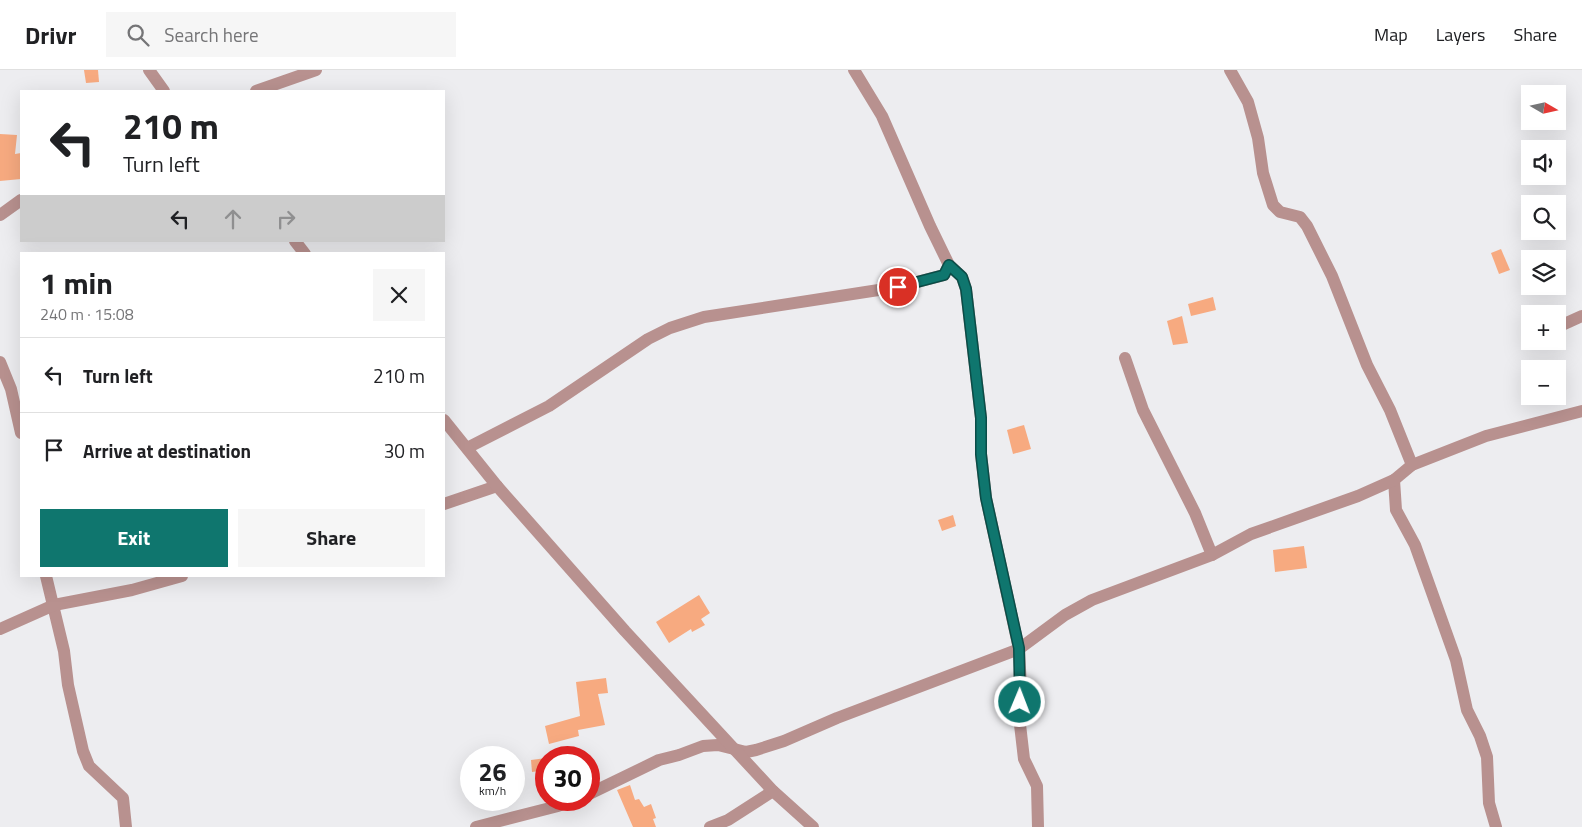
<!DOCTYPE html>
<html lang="en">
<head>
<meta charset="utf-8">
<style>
	:root { --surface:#fff; --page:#f6f6f6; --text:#202124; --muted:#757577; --line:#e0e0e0; --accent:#0f766e }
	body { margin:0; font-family:"Titillium Web",sans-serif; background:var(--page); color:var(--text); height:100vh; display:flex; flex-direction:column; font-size:19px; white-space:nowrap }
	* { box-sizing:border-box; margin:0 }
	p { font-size:16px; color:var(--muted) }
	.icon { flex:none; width:28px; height:28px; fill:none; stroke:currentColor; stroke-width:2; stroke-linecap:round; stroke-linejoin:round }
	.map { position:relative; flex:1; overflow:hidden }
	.sheet { position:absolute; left:20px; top:182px; width:425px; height:325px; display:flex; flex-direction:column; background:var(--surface); border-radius:0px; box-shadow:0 5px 20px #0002 }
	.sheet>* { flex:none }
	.top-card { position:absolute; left:20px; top:20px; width:425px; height:152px; border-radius:0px; box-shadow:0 5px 20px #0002; background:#fff; color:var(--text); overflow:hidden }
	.needle { width:32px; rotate:99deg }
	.tools { position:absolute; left:1521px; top:15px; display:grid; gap:10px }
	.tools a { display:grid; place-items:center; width:45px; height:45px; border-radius:0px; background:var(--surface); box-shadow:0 5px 20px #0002; font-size:25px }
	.speed { position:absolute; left:460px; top:676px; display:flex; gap:10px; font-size:25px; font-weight:700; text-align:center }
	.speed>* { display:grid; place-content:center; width:65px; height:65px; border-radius:50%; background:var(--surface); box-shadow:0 5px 20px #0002; line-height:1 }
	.speed small { font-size:12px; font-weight:400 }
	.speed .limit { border:8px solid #d22; background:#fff; color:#111 }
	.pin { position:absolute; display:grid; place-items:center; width:42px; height:42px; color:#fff; margin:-21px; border:2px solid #fff; border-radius:50%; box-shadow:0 1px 5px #0007 }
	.me { position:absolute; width:55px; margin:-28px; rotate:1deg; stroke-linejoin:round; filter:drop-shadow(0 0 4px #0008) }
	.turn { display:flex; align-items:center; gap:18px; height:105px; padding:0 20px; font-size:22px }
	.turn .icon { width:65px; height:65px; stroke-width:2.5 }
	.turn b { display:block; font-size:35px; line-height:42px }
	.lanes { display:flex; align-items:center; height:48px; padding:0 20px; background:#0003; justify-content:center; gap:25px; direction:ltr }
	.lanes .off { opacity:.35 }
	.round { display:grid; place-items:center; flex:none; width:52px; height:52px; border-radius:0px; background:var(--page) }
	.summary { display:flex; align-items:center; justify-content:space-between; height:85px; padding:0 20px }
	h1 { font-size:30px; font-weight:700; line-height:38px }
	.cta { display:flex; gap:10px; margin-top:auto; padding:10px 20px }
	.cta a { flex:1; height:58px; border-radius:0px; background:var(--accent); color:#fff; font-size:20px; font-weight:700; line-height:58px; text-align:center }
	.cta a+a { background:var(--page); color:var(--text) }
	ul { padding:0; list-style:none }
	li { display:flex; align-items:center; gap:15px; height:75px; padding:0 20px; border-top:1px solid var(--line) }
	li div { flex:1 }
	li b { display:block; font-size:19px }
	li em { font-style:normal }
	header { display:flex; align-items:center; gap:30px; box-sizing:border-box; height:70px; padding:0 25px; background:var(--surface); border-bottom:1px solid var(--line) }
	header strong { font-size:24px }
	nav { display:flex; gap:28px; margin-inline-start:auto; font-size:18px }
	.search { width:350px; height:45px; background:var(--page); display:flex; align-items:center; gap:12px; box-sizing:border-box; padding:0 18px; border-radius:0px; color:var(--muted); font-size:19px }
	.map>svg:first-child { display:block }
	.building { fill:#f7aa80 }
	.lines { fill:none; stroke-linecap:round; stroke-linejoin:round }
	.minor { stroke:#b8918f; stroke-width:12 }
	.tertiary { stroke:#b8918f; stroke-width:12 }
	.route-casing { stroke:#0a4d48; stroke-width:12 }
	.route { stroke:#0f766e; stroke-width:9 }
</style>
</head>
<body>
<header>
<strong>Drivr</strong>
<div class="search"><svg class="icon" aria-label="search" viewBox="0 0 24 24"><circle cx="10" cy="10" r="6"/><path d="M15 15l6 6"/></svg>Search here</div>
<nav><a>Map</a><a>Layers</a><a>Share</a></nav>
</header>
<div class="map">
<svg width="1582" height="757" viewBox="0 0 1582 757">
	<rect width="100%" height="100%" fill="#ededf0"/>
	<g class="building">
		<polygon points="84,0 98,0 99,12 86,13"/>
		<polygon points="0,64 17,65 15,84 21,83 21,109 0,111"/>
		<polygon points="1501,179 1510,200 1499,204 1491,183"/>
		<polygon points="1213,227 1216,240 1191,246 1188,234"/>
		<polygon points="1182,246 1188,273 1173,275 1167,251"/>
		<polygon points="1024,355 1031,379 1013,384 1007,360"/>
		<polygon points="953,445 956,456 942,461 938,450"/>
		<polygon points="1304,476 1307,498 1275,502 1273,480"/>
		<polygon points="699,525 710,543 701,549 705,555 692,562 691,559 669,573 656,552"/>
		<polygon points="606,608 608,623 598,624 605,655 578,660 579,666 549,674 545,656 580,646 576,612"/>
		<polygon points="546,688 546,700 532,702 531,690"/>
		<polygon points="630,715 635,730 639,729 644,737 651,734 656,748 653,749 656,757 633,757 617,720"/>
	</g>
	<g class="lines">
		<g class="minor">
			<polyline points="854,0 882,46 930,156 949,195 962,207 966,219 981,348 981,384 986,428 1019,579 1021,618 1019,646 1024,689 1037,716 1038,757"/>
			<polyline points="1230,0 1248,32 1258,68 1263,103 1273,135 1280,142 1300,147 1307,156 1332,206 1367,295 1390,340 1412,395"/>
			<polyline points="0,145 21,130"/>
			<polyline points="1562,255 1582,246"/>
			<polyline points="1125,288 1143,340 1195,443 1212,485"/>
			<polyline points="0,292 11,319 21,363"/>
			<polyline points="467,378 549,336 648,269 670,258 704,247 898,217 944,205 949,195"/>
			<polyline points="1394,410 1396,440 1415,475 1456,590 1467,640 1480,666 1487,687 1489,733 1496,757"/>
			<polyline points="444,434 497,416"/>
			<polyline points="46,506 64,581 68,615 83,681 89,696 123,728 126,757"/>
			<polyline points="0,559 54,535 132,520 182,506"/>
			<polyline points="589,724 659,690 679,685 703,676 718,675 746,682 756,680 784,671 837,648 1019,579 1065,545 1092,530 1212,485 1251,464 1358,426 1394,410 1412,395 1486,366 1582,341"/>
			<polyline points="476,757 558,736 574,730"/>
			<polyline points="710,757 728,750 773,721"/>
		</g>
		<g class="tertiary">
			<polyline points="149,0 164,21"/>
			<polyline points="256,21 316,0"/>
			<polyline points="295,171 305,184"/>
			<polyline points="444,350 497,416 625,561 773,721 813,757"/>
		</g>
	</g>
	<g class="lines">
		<g class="route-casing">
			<polyline id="route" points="898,217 944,205 949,195 962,207 966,219 981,348 981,384 986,428 1019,578 1020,632"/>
		</g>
		<use href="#route" class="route"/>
	</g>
</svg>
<div class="tools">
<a><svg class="needle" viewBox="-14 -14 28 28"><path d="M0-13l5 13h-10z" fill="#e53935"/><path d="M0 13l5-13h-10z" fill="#757577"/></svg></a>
<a><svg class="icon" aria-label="sound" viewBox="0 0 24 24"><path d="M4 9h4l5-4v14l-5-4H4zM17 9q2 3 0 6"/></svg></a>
<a><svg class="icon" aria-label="search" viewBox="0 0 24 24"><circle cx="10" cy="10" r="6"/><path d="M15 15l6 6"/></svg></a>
<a><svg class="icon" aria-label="layers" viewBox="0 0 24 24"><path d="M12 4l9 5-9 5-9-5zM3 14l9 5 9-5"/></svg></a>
<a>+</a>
<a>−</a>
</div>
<div class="speed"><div>26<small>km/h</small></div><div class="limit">30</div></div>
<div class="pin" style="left:898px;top:217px;background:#d93025"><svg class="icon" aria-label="arrive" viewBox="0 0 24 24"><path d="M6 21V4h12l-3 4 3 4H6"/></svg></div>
<svg class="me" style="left:1020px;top:632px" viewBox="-20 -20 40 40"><circle r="17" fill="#0f766e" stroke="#fff" stroke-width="3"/><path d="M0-11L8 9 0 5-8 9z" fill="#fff"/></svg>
<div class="top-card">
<div class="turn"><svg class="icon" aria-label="left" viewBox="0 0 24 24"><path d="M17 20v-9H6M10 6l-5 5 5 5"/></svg><div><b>210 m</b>Turn left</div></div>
<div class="lanes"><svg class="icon" aria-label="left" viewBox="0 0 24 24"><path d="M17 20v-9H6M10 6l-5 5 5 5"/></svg><svg class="icon off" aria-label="ahead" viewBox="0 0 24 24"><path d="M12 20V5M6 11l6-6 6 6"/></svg><svg class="icon off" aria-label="right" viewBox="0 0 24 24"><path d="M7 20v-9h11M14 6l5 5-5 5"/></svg></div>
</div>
<section class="sheet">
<div class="summary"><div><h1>1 min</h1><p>240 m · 15:08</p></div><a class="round"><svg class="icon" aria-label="close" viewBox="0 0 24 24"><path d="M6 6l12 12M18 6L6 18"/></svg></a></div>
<ul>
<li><svg class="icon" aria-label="left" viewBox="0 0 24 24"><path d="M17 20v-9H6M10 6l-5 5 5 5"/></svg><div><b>Turn left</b></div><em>210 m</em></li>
<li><svg class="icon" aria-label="arrive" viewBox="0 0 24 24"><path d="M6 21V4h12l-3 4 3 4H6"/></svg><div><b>Arrive at destination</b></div><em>30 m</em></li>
</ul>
<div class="cta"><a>Exit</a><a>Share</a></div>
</section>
</div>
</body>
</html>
